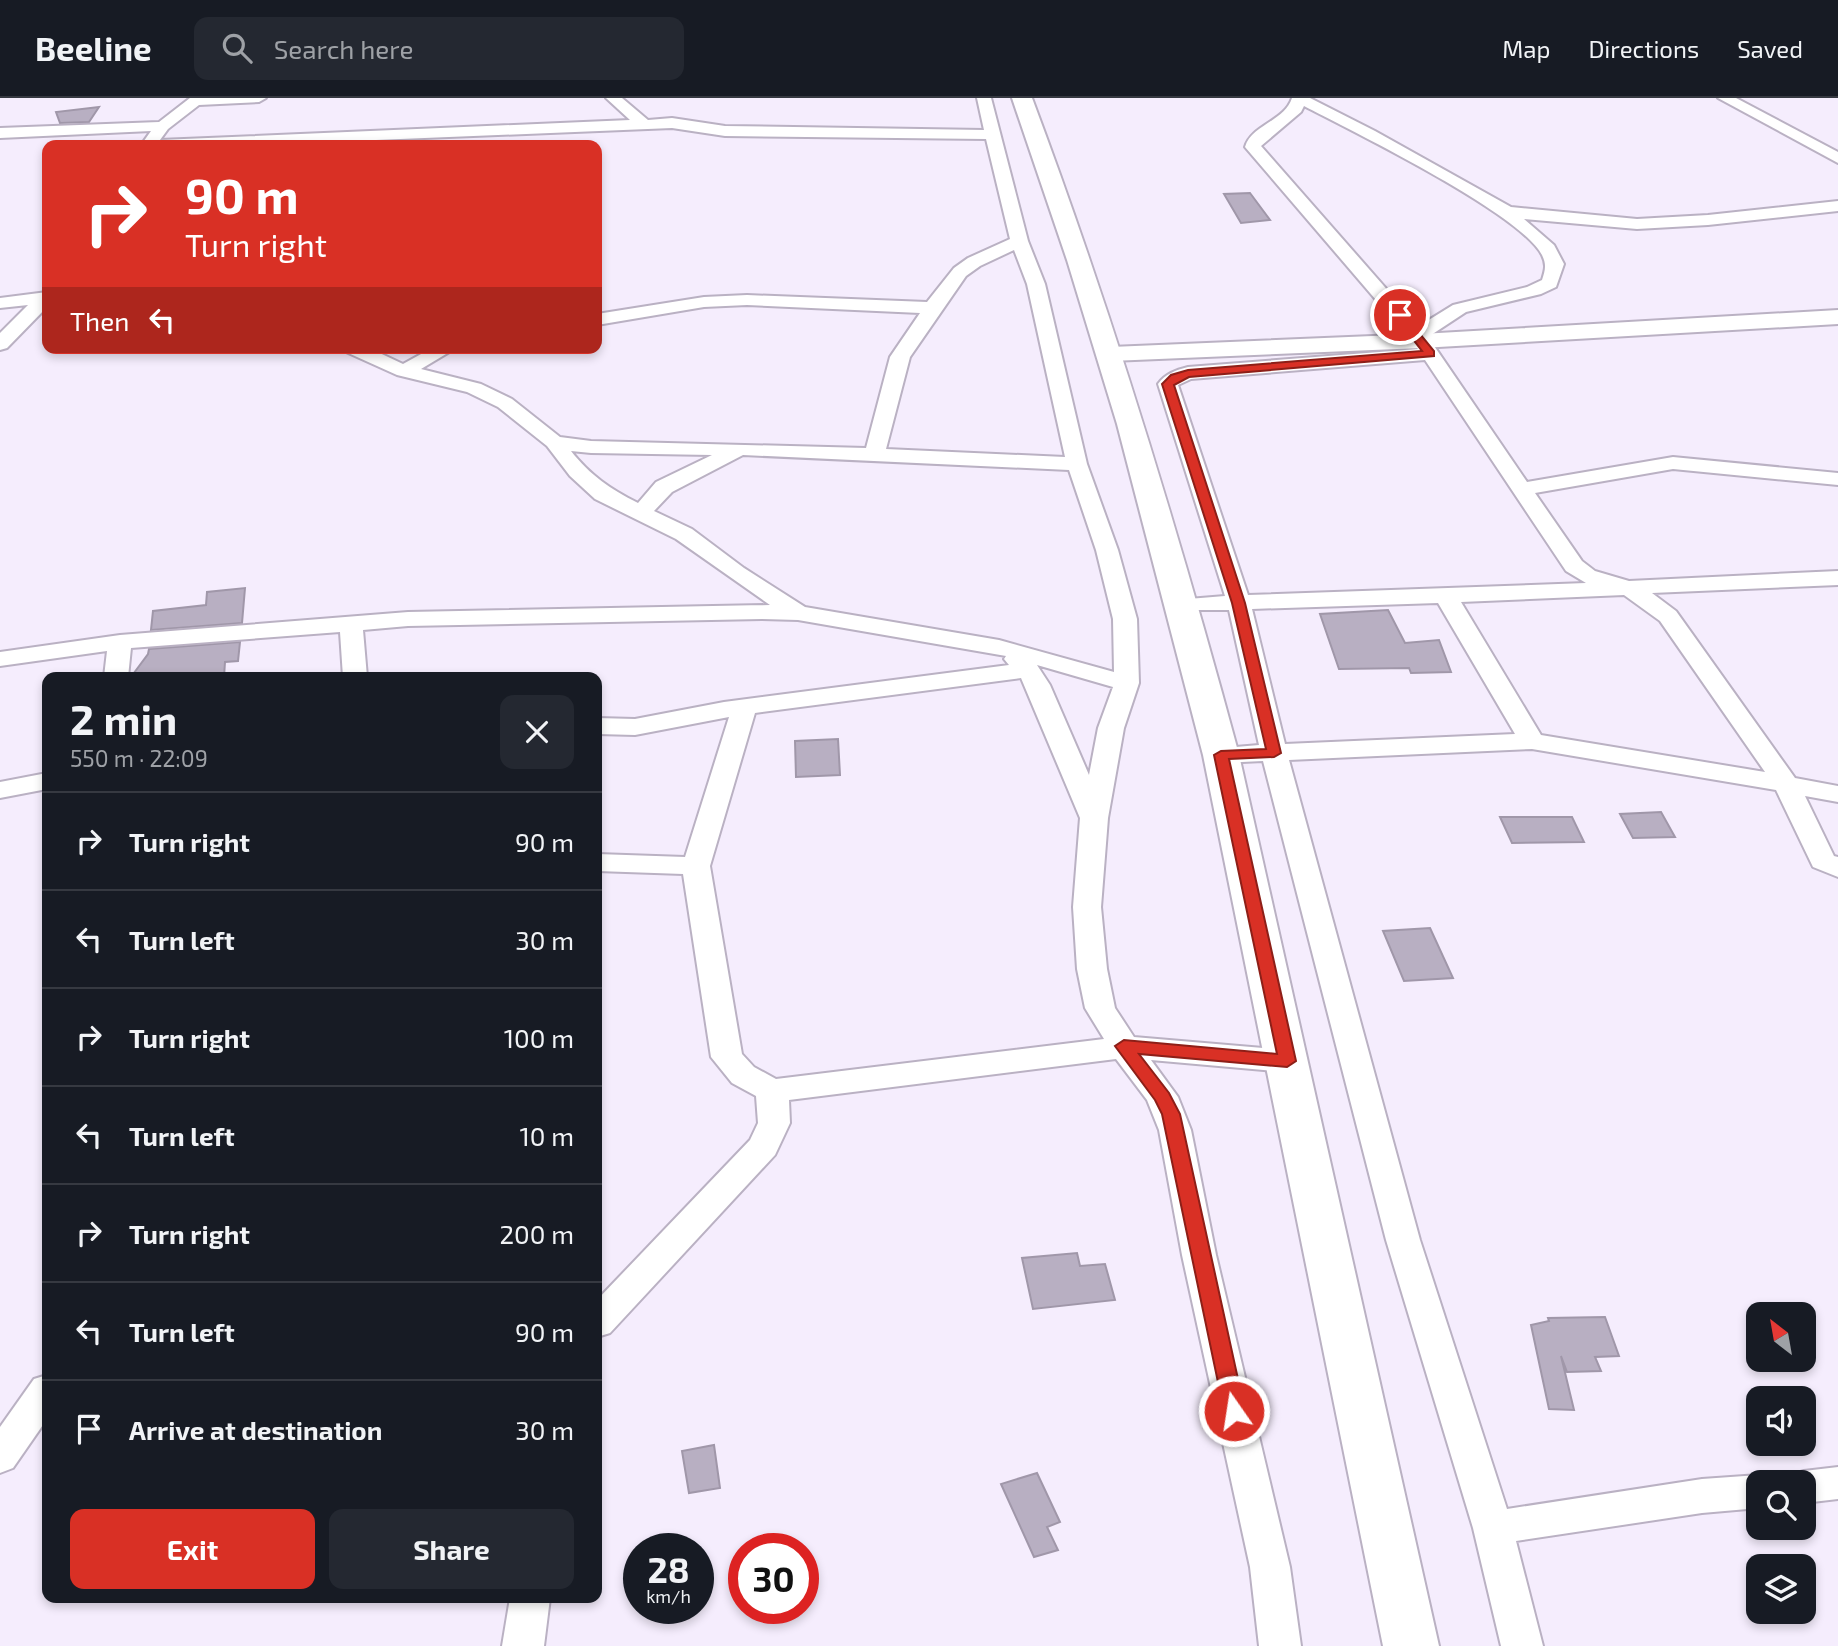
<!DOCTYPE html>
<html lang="en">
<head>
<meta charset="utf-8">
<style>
	:root { --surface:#171b24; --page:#242831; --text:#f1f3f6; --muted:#9ea1a6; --line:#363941; --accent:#d93025 }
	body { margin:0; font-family:"Exo 2",sans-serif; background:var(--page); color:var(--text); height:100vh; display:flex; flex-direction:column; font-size:26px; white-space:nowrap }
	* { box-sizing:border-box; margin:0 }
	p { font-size:23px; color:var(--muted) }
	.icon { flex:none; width:38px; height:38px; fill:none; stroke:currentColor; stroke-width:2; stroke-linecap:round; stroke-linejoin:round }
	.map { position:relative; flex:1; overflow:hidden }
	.panel { position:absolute; left:42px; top:574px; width:560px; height:931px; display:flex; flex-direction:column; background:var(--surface); border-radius:14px; box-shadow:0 4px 10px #0003 }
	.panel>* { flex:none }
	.hud { position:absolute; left:42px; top:42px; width:560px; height:214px; border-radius:14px; box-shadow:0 4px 10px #0003; background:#d93025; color:#fff; overflow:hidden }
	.needle { width:46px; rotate:329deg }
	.fabs { position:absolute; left:1746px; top:1204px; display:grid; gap:14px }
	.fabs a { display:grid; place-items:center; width:70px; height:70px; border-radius:14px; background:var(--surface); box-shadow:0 4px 10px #0003; font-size:35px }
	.speed { position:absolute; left:623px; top:1435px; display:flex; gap:14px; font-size:35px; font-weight:700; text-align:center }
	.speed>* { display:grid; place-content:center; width:91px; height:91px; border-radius:50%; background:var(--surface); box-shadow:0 4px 10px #0003; line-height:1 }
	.speed small { font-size:18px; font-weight:400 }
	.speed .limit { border:10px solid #d22; background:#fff; color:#111 }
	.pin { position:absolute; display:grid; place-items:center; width:60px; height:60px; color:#fff; margin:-30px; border:4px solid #fff; border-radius:50%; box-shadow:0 2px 7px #0007 }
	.me { position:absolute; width:77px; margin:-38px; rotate:347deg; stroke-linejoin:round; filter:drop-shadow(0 0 5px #0008) }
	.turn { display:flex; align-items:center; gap:24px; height:147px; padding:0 28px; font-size:32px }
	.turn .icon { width:91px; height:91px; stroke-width:2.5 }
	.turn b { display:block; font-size:49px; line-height:60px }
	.then { display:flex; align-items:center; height:66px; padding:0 28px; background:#0003; gap:14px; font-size:26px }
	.round { display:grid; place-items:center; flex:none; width:74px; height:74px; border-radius:14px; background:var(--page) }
	.overview { display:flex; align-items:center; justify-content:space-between; height:119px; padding:0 28px }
	h1 { font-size:42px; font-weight:700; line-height:52px }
	.cta { display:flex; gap:14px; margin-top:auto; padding:14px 28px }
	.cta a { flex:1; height:80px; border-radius:14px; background:var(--accent); color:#fff; font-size:28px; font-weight:700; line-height:80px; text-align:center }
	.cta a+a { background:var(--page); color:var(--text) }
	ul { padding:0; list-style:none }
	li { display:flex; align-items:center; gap:21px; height:98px; padding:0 28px; border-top:2px solid var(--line) }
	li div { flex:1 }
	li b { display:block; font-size:26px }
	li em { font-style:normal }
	header { display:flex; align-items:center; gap:42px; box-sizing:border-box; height:98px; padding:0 35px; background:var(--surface); border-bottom:2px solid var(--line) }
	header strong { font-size:33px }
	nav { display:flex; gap:38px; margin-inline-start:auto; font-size:24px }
	.search { width:490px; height:63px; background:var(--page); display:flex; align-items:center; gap:18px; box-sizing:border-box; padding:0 24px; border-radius:14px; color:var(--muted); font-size:26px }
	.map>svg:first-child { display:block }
	.building { fill:#b8afc2; stroke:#a097a9; stroke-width:2 }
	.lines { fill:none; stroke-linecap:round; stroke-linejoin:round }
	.minor-casing { stroke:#bab1c3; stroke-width:4 }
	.tertiary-casing { stroke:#bab1c3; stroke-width:4 }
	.secondary-casing { stroke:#bab1c3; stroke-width:4 }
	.minor { fill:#fff; fill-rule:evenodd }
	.tertiary { fill:#fff; fill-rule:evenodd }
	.secondary { fill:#fff; fill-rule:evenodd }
	.route { fill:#d93025; stroke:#8d1f18; stroke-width:2 }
</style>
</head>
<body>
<header>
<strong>Beeline</strong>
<div class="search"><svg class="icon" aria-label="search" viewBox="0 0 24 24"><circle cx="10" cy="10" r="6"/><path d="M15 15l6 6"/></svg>Search here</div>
<nav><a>Map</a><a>Directions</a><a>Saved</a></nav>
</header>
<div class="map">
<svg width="1838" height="1548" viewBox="0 0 1838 1548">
	<rect width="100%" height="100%" fill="#f5edfd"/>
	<g class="building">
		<polygon points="99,9 89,24 60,25 56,14"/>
		<polygon points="1250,95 1270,122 1241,125 1224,96"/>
		<polygon points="245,490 242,525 151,532 153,513 206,507 207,494"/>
		<polygon points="1388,512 1405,545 1439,542 1451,574 1411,575 1409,570 1339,571 1320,516"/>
		<polygon points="240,544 238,563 225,564 224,579 131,579 148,556 149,551"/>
		<polygon points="838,641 840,677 796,679 795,643"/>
		<polygon points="1661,714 1675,739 1633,740 1620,716"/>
		<polygon points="1500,719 1572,719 1584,744 1512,745"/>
		<polygon points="1430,830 1453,880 1404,883 1383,833"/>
		<polygon points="1077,1155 1080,1168 1105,1166 1115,1202 1033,1211 1022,1160"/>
		<polygon points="1605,1219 1619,1258 1595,1259 1601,1273 1567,1274 1561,1258 1574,1312 1549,1311 1531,1227 1549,1223 1548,1220"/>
		<polygon points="714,1347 720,1390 689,1395 682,1353"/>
		<polygon points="1037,1375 1060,1424 1047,1429 1058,1452 1034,1459 1001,1386"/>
	</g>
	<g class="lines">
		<g class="minor-casing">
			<g id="minor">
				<path d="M190,0H266L259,4L199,7L168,31L160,42L630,22L606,0H622L648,22L672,20L725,28L984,32L977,0H991L1028,143L1045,186L1087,366L1118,452L1137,521L1139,585L1124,630L1108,720L1101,809L1107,871L1115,910L1134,939L1287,952L1298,955L1303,963L1298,971L1287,974L1151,962L1178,999L1191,1032L1216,1157L1290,1469L1301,1548H1259L1250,1469L1182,1157L1159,1032L1147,1002L1116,961L789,1002L790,1025L775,1057L610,1235L597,1239V1202L750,1042L758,1025L756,998L732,985L711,959L683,776L597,773V756L685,759L729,619L635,637L597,636V620L635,621L724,604L1009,567L1004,561L1006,558L798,522L762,521L408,528L363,532L367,579H343L340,534L131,550L128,579H104L107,553L0,568V554L120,537L408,514L770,507L676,441L595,401L570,378L547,348L498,309L467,294L397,277L346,254L344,250H369L403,266L432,250H456L421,271L481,286L512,301L560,339L591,343L866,350L890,259L920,215L747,207L704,209L597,227V216L704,199L747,197L927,204L954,170L968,160L1010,141L986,41L725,38L672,30L252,47H141L151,33L0,40V30L159,24ZM1014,152L1027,186L1065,359L886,351L910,259L966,178L980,168ZM571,353L591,355L712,357L656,384L638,405C610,391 590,377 571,353ZM743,357L1069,372L1096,452L1113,521L1114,574L999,542L805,509L744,470L692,431L654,413L672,394ZM1037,567L1113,589L1098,630L1089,677L1050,587ZM1021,580L1080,720L1073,809L1077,871L1085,910L1104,941L776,981L754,969L742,956L710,768L755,615Z"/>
				<path d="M1292,0H1310L1375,33L1511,109L1637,121L1708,117L1838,103V113L1708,127L1637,131L1524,121L1554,147L1564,166L1556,189L1541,196L1466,214L1428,239L1527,384L1673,359L1838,375V387L1673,371L1535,395L1582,463L1595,473L1629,483L1838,473V487L1652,495L1676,513L1795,680L1838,688V704L1805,698L1834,758L1838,759V779L1813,769L1776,692L1532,651L1289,662L1420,1142L1507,1411L1702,1381L1759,1377L1774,1384H1759V1410L1702,1415L1516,1443L1543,1548H1501L1473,1430L1386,1142L1263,663L1221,665L1212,663L1208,657L1212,651L1259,647L1229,512H1176L1172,507L1176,502L1225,498L1158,286C1165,276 1176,272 1188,269L1418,251L1245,49C1251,27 1285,23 1292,0ZM1304,8C1352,33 1520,115 1542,157C1547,167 1545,172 1542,182L1527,189L1453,207L1419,228L1261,48L1301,14ZM1425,262L1566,473L1586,485L1248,497L1178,287L1191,281ZM1624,497L1660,523L1765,674L1541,637L1461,504ZM1438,505L1515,636L1285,646L1252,511Z"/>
				<polygon points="1718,0 1736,0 1838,54 1838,65"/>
				<polygon points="47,194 47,209 7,250 0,252 0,235 28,207 0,210 0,200"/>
				<polygon points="47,675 47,691 0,700 0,684"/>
				<polygon points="47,1277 47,1321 13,1370 0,1375 0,1329 34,1281"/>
				<polygon points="1838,1369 1838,1401 1804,1405 1804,1384 1787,1384 1790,1377 1804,1373"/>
				<polygon points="510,1500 550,1500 544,1548 502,1548"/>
			</g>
		</g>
		<g class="tertiary-casing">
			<polygon id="tertiary" points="1838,212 1838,226 1421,250 1111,263 1103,261 1100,256 1103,251 1111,249 1421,236"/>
		</g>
		<g class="secondary-casing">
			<path id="secondary" d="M1012,0H1032C1113,216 1179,435 1239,657L1439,1548H1383L1203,657L1117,326L1067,162Z"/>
		</g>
		<use href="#minor" class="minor"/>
		<use href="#tertiary" class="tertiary"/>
		<use href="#secondary" class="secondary"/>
	</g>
	<polygon class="route" points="1400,214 1403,215 1434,253 1434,258 1189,279 1174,287 1245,505 1281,655 1274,659 1229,661 1296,963 1287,969 1139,956 1169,995 1180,1016 1245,1313 1242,1319 1234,1322 1227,1319 1224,1313 1162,1016 1155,1002 1115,948 1124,942 1277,956 1214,657 1221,653 1266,651 1232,505 1162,286 1171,277 1188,272 1422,253 1394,217"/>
</svg>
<div class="fabs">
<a><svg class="needle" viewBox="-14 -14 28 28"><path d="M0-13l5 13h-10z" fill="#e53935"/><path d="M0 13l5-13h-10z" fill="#9ea1a6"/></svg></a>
<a><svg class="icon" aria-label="sound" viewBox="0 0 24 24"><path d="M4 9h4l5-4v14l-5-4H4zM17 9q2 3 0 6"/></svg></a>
<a><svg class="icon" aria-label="search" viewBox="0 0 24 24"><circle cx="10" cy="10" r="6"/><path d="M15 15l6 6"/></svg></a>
<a><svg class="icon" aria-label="layers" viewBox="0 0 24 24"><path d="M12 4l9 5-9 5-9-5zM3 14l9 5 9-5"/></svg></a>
</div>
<div class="speed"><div>28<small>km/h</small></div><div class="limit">30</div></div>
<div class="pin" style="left:1400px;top:217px;background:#d93025"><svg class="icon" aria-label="arrive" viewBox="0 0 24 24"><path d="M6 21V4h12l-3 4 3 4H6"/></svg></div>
<svg class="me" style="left:1234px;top:1313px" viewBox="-20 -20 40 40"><circle r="17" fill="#d93025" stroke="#fff" stroke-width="3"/><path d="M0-11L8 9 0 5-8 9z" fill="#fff"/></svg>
<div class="hud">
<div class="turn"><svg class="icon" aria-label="right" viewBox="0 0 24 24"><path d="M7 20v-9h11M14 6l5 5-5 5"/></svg><div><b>90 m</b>Turn right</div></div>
<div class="then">Then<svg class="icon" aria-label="left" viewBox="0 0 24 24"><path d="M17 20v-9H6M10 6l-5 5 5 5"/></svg></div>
</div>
<section class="panel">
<div class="overview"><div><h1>2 min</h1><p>550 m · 22:09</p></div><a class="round"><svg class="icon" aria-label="close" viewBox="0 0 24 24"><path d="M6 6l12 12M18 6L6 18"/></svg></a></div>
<ul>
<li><svg class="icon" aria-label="right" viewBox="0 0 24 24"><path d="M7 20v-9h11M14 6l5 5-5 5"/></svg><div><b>Turn right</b></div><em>90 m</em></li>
<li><svg class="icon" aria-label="left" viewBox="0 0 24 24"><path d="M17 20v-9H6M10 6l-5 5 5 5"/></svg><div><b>Turn left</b></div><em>30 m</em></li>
<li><svg class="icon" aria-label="right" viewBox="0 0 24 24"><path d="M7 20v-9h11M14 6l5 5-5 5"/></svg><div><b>Turn right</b></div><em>100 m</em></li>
<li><svg class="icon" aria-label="left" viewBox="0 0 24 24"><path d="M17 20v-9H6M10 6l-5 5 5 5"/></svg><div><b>Turn left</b></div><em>10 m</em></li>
<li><svg class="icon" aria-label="right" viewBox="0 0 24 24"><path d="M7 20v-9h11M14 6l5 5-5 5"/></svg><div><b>Turn right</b></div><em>200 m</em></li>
<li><svg class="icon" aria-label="left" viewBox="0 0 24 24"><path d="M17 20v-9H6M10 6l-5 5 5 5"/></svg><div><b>Turn left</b></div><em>90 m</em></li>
<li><svg class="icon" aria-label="arrive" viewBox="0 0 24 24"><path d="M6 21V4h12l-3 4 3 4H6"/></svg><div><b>Arrive at destination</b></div><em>30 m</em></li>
</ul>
<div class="cta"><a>Exit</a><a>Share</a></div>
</section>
</div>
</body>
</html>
